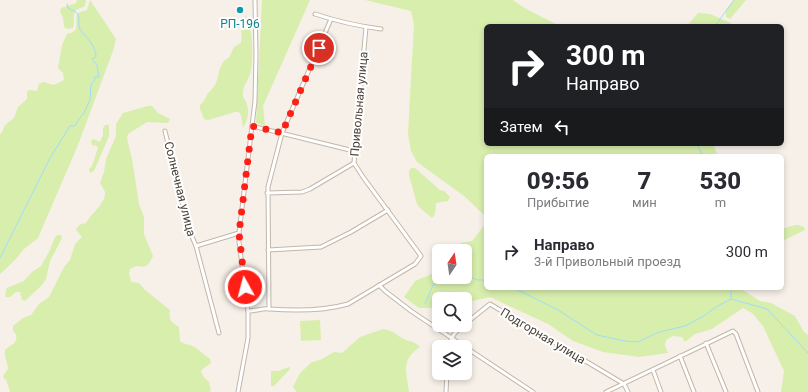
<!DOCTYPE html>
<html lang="ru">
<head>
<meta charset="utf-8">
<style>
	:root { --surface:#fff; --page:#f2f2f3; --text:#2b2b33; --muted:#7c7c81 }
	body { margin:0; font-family:Roboto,sans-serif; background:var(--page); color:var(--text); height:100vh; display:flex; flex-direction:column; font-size:15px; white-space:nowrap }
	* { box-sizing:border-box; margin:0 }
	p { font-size:13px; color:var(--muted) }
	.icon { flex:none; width:22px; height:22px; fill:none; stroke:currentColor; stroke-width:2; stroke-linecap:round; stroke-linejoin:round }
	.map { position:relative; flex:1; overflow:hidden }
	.side { position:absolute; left:484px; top:154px; width:300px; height:136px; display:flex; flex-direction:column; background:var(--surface); border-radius:6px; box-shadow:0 2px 6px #0003 }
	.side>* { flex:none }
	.guide { position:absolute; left:484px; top:24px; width:300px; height:122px; border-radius:6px; box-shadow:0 2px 6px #0003; background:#202124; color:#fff; overflow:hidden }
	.needle { width:26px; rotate:13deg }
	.tools { position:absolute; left:432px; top:244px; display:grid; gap:8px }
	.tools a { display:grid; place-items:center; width:40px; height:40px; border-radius:6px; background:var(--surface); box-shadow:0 2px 6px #0003; font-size:20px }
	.pin { position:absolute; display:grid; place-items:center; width:34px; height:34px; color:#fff; margin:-17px; border:2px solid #fff; border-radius:50%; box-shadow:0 1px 4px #0007 }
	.me { position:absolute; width:44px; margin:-22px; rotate:353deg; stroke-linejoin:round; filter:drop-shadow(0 0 3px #0008) }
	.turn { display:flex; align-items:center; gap:14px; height:84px; padding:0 16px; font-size:18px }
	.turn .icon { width:52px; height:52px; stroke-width:2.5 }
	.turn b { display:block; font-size:28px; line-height:34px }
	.then { display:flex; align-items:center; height:38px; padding:0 16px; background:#0003; gap:8px; font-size:15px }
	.eta { display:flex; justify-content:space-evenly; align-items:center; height:68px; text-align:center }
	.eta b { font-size:24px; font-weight:800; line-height:28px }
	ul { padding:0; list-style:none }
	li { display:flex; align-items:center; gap:12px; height:60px; padding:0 16px }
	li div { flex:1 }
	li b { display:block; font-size:15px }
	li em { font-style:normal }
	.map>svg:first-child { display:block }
	.green { fill:#d8eead }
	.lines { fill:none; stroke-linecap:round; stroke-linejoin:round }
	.stream { stroke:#9fddf8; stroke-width:1 }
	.street-casing { stroke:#c2b7a9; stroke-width:5 }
	.street { stroke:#fff; stroke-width:3 }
	.route { stroke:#ff1f16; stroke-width:7; stroke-dasharray:0 12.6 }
	.culture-dot { fill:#0f9aa8; stroke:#fff; stroke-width:1.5 }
	.labels { text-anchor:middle; stroke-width:4; stroke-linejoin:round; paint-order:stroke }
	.culture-label { font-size:12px; fill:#0d838f; stroke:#fff }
	.street-label { font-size:12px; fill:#4a4036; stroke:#fff }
</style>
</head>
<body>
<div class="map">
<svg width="808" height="392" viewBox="0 0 808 392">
	<rect width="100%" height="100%" fill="#f6f0e8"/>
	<g class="green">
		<path d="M77,0H86L85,6L76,10C72,16 75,21 73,28L67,29L64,27L63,18L60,12L61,8L76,3Z"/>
		<path d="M90,0L116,39L113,51L78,145L38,238L24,249L15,260L0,274V134L2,132L5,125L14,118L18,107L27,99V91L30,90L37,91L39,84L43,82L54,85L64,80L63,73L58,68L62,45L67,34C82,31 74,24 77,14L80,12L87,10Z"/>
		<polygon points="262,0 310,0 263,106 265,126 256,123"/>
		<path d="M365,0H513C527,11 544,17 559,26H486V144H713L718,156H486V217L464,196L417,162L411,151L408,134L414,24L411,11Z"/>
		<polygon points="734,0 746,0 730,19 726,17 726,10"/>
		<polygon points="698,13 710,14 731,23 730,26 687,26"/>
		<path d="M246,16C253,24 254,64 250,74C248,81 243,85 243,93C242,98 246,100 247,105C250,112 247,121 243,128L241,116L239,112H235L208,120L204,119L200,109V105C205,101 205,97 209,92C211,90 213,88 215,85C220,76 218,62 229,58L234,47L241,43C243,34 239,26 243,18Z"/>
		<path d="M148,106H152L158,113L170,119L168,123L147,122L128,134L127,138L132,159L139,204L144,217V234L153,256C145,275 141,261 130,269L129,273L131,282L139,283L145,290L170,310C169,321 170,321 179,327L180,341C185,345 191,344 196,348C201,352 205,355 210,359L211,363L204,368L201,371L203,376L209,382L211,390L210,392H10L6,379L5,380L3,376L8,369C8,362 4,358 5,350C11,344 18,344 16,334L13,331V326L23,318L31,315L39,304L49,297L64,267L70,260L75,244L82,237L76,230C78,225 81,224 86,223C90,215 104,204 105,195C106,191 102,187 100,183L104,172L106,159L116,136V124L123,113Z"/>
		<polygon points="105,125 109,125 109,136 94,171 90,173 89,169 92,166 98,148 96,145 93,146 91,142 93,139 100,142 103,135 103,128"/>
		<path d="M411,168H415L440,190L444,191L450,197L448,201L436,203C435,209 437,213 432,218L419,207L417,204L409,175V171Z"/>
		<polygon points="486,223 486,288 743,288 743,290 760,301 771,303 795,316 804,332 808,335 808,392 781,392 784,371 763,326 752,313 743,308 712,329 695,334 685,342 682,337 673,336 666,340 665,346 668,353 639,357 603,352 573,341 548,324 490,297 472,301 465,305 465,299 439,299 439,308 419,308 404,297 415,281 439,271 439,277 465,277 465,251 460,251 461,243 472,241"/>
		<polygon points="795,225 799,225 804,227 805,230 786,239 782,243 782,229"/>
		<polygon points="58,235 61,235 62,238 50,261 46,279 42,285 25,301 22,300 20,292 16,292 10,297 5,297 6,289 9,287 24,281 32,272 41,266 49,252 55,237"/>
		<polygon points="320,320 321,340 301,341 300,321"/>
		<path d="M383,329C396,331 396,336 406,340C413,342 413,341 420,347C400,360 407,372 409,392H297L293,387L300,373L312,362L320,360L334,352L342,353L360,337Z"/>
		<polygon points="289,367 290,367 290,369 274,386 271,386 271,371 278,371"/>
	</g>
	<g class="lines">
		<g class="stream">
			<polyline points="715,26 734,0"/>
			<polyline points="697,144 703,156"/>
			<path d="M0,258L50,158L70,126H75L79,119L84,113L90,100L91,84L94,81L95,77H99L97,65L92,59L96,57C96,45 86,38 80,29C77,23 81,18 77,13C75,11 71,10 68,8L67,4"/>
			<polyline points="465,274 477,280 486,280"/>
			<polyline points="514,288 558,310 597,335 625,341 638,342 659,332 685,326 704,316 716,307 731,299 767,309 808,353"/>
			<polyline points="731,288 731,299"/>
			<polyline points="425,304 433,285 446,277"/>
		</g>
		<g class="street-casing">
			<g id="street">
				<path d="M315,14C336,21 358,26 381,29"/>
				<polyline points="252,126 354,151"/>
				<polyline points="165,131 185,214 190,232 196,246 219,333"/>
				<polyline points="267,193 302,192 310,189 354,163"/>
				<polyline points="196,246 239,233"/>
				<polyline points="268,250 321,247 351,232 388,210"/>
				<polyline points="379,285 385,291 411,311 465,347"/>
				<polyline points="269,309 268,187 282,133 331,19"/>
				<path d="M248,311C255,311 263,308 270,309C295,311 323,311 348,304L415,264L421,256L363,177L354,163L366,27"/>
				<polyline points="465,324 490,304 624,384"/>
				<polyline points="706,343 726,392"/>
				<path d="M449,347C451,336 455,332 464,325"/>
				<polyline points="465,347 533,392"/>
				<polyline points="680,356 694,392"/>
				<polyline points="653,370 661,392"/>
				<polyline points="624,384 628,392"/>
				<polyline points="238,392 248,338 248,311 239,242 239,233 255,101 256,54 255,0"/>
				<polyline points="446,392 447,373"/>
				<polyline points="606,392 733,331 736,334 758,392"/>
			</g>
		</g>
		<use href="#street" class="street"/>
	</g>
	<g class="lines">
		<polyline class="route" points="245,287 239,233 252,126 282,133 319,48"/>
	</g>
	<circle class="culture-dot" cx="240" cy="10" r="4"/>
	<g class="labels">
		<g class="culture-label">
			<text x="240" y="28">РП-196</text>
		</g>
		<g class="street-label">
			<text transform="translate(359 104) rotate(-85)" y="4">Привольная улица</text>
			<text transform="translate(180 189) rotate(76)" y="4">Солнечная улица</text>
			<text transform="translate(543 336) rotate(31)" y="4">Подгорная улица</text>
		</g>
	</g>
</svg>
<div class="tools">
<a><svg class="needle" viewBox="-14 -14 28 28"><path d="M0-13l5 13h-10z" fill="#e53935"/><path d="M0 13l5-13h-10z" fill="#7c7c81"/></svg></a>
<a><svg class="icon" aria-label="search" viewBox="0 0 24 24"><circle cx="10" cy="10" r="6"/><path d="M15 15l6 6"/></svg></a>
<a><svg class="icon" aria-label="layers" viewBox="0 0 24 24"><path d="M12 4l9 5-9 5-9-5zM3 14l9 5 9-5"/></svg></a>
</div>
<div class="pin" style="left:319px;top:48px;background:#d93025"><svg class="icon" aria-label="arrive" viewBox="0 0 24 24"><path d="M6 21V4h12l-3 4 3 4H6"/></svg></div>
<svg class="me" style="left:245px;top:287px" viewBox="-20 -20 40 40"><circle r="17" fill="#ff1f16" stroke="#fff" stroke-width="3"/><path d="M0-11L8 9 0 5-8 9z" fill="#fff"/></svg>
<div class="guide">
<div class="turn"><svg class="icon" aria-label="right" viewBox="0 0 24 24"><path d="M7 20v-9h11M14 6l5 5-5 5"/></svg><div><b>300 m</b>Направо</div></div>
<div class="then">Затем<svg class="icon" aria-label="left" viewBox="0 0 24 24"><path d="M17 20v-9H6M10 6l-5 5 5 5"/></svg></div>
</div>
<section class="side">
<div class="eta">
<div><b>09:56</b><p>Прибытие</p></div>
<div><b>7</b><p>мин</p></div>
<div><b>530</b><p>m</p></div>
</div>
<ul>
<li><svg class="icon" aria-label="right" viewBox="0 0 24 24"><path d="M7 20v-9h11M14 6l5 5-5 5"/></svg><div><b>Направо</b><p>3-й Привольный проезд</p></div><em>300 m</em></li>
</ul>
</section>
</div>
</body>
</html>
